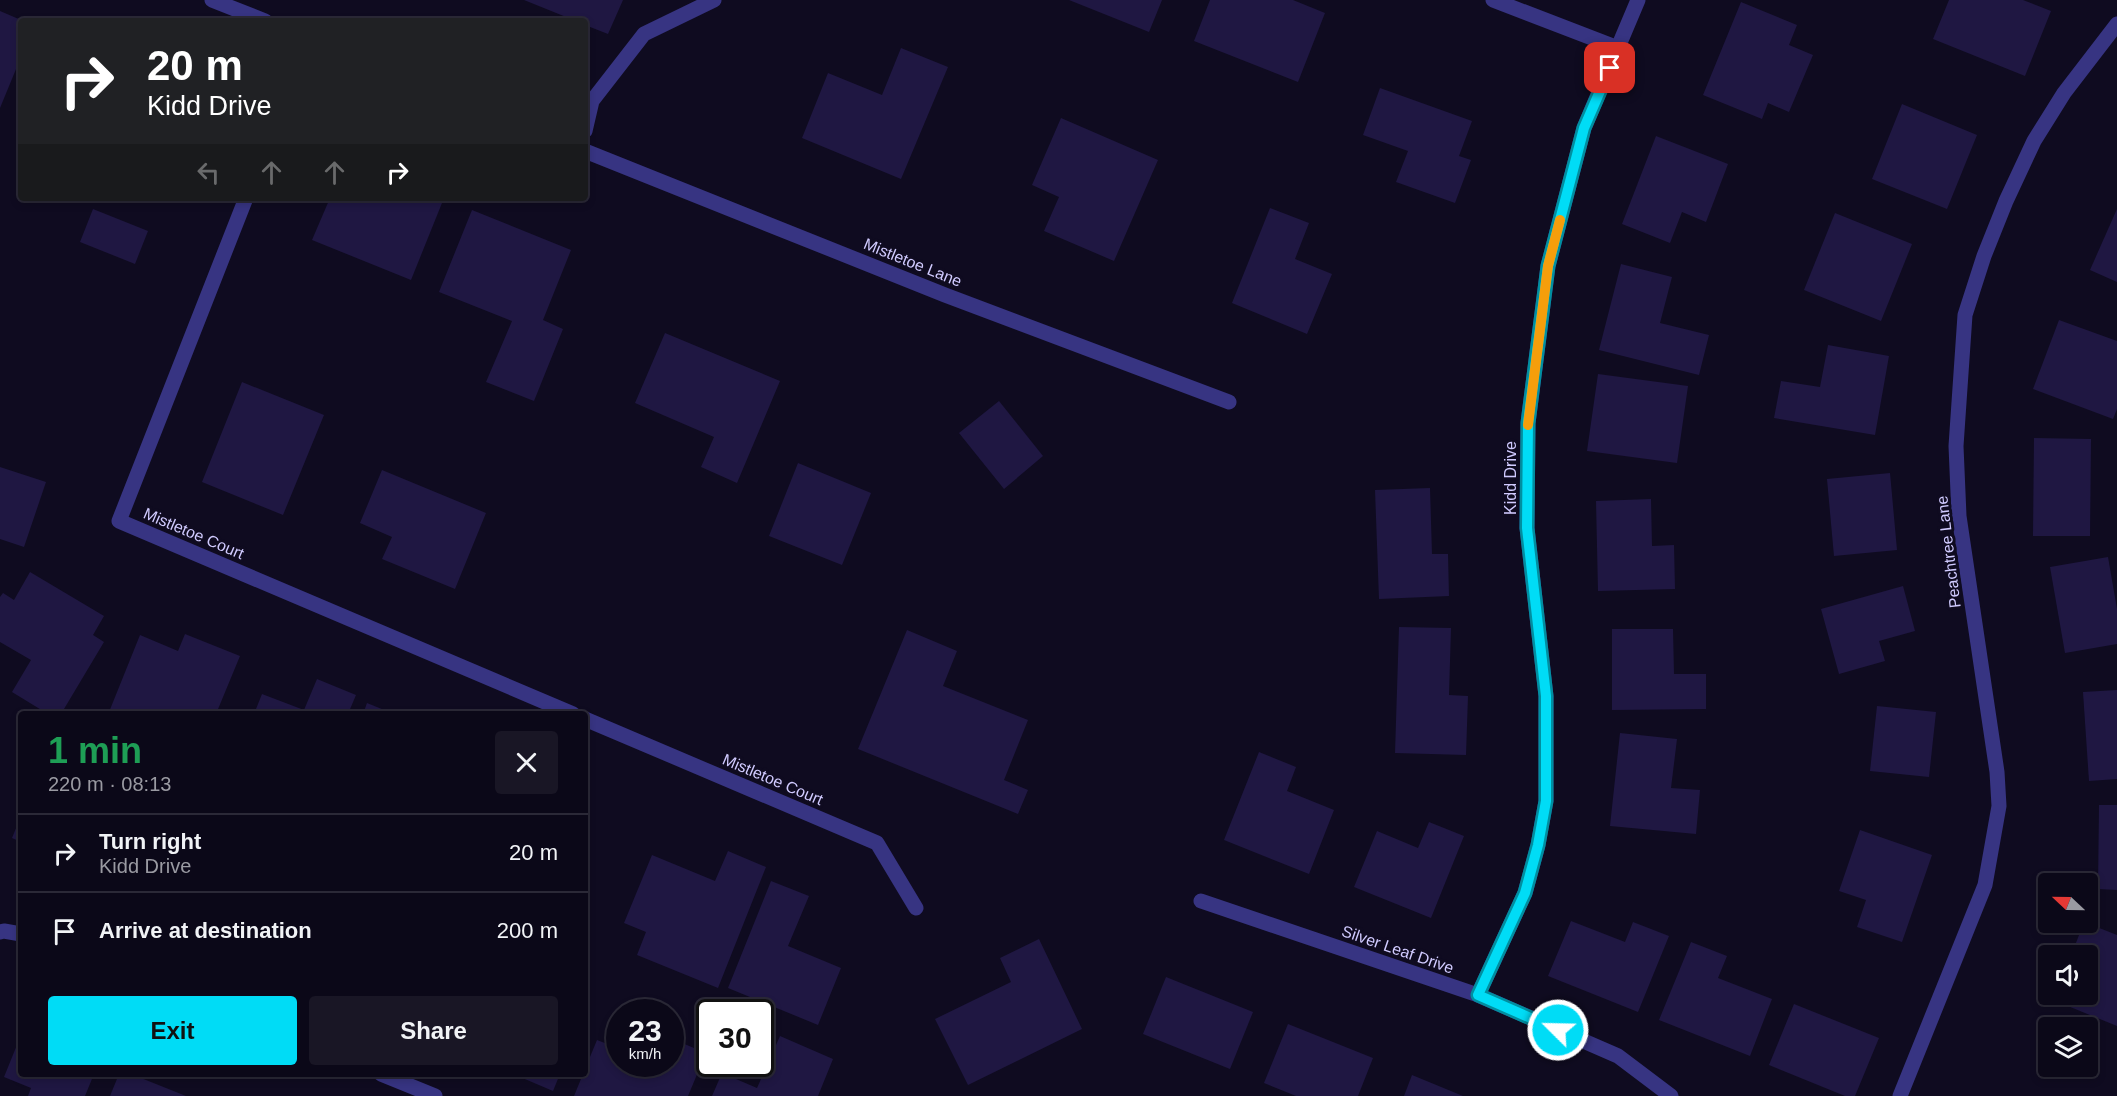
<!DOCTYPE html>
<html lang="en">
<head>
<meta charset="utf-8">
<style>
	:root { --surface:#0b0818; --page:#191625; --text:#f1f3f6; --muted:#9a9aa2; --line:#2b2937; --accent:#00dcf6 }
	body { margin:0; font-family:Helvetica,sans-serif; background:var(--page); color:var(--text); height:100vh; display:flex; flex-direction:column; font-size:22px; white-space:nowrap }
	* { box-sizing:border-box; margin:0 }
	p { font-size:20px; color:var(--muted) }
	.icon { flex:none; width:33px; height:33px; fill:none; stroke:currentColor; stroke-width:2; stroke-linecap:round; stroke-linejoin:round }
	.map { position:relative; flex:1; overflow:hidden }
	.sheet { position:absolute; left:18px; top:711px; width:570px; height:366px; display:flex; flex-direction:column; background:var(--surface); border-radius:6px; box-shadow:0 3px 9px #0003,0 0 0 2px var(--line) }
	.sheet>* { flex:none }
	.top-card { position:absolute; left:18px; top:18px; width:570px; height:183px; border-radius:6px; box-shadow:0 3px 9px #0003,0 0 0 2px var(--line); background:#202124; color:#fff; overflow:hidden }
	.needle { width:39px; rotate:292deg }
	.controls { position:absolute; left:2038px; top:873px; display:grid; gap:12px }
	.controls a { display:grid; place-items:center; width:60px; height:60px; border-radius:6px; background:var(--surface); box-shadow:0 3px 9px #0003,0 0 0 2px var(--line); font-size:30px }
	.speed { position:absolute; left:606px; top:999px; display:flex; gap:12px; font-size:30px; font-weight:700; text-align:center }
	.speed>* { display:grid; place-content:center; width:78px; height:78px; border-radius:50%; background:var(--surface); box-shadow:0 3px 9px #0003,0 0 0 2px var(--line); line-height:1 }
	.speed small { font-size:15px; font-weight:400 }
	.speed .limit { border:3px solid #111; border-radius:9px; background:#fff; color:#111 }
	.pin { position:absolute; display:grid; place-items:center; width:51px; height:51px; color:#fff; margin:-26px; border-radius:12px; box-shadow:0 3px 9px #0006 }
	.me { position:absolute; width:66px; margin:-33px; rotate:293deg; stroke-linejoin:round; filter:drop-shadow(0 0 4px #0008) }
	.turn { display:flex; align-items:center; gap:21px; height:126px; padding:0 30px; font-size:27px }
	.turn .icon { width:78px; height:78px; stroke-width:2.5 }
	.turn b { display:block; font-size:42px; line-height:51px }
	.lanes { display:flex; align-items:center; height:57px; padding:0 30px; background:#0003; justify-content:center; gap:30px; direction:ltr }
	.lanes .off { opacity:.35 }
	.round { display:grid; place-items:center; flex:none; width:63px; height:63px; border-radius:6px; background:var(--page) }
	.head { display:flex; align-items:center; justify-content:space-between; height:102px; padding:0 30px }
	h1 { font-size:36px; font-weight:600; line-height:45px; color:#1e9e55 }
	.primary-button { display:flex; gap:12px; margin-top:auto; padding:12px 30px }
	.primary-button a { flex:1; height:69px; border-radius:6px; background:var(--accent); color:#111; font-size:24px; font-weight:600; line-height:69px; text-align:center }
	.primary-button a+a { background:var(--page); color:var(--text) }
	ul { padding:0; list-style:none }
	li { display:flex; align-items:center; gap:18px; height:78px; padding:0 30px; border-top:2px solid var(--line) }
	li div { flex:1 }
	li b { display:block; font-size:22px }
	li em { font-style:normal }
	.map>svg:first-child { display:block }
	.building { fill:#1f1742 }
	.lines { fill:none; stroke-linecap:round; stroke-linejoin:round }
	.minor { stroke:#373482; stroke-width:15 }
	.route-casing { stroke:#008fa0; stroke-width:15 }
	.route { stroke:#00dcf6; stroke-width:10 }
	.slow { stroke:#f59e0b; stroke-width:10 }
	.labels { text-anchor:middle; stroke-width:6; stroke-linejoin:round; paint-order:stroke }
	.street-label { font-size:16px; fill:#d1cbff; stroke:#0f0b20 }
</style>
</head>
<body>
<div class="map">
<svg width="2117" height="1096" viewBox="0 0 2117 1096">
	<rect width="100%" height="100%" fill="#0f0b20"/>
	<g class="building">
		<polygon points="524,0 623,0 608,34 585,25 585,21 576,21"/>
		<polygon points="1069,0 1162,0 1149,32"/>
		<polygon points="1210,0 1293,0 1325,13 1298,82 1194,41"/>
		<polygon points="1949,0 2023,0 2051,11 2025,76 1933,39"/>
		<polygon points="1741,2 1797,25 1789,45 1813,55 1789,112 1768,103 1762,119 1703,95"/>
		<polygon points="0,11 21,20 21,57 0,108"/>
		<polygon points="901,48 948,67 901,179 802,138 828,73 882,95"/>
		<polygon points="1380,88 1472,121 1459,156 1471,160 1455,203 1396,182 1408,151 1363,135"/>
		<polygon points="1902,104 1977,135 1947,209 1872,179"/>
		<polygon points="1061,118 1158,160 1114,261 1044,231 1059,197 1032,185"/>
		<polygon points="1656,136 1728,164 1706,222 1682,212 1670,243 1622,224"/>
		<polygon points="330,198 444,198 411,280 312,240"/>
		<polygon points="1270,208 1309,223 1295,259 1332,274 1307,334 1232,303"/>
		<polygon points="93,209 148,231 135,264 80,242"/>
		<polygon points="2117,209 2117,282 2090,270"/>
		<polygon points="472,210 571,250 543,320 563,329 534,401 486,382 512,321 439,292"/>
		<polygon points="1835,213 1912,244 1881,321 1804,290"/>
		<polygon points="1621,264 1672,277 1660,323 1709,335 1699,375 1599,350"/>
		<polygon points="2059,320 2117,341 2117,409 2113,419 2033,389"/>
		<polygon points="665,333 780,381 737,483 701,467 714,437 635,403"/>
		<polygon points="1828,345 1889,356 1875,435 1774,418 1781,381 1820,387"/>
		<polygon points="1598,374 1688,386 1677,463 1587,451"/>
		<polygon points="242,382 324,415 283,515 202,482"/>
		<polygon points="999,401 1043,456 1004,489 959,433"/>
		<polygon points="2034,438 2091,439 2090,536 2033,536"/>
		<polygon points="798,463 871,493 842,565 769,536"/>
		<polygon points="0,467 46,482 24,547 0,539"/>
		<polygon points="382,470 486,513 455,589 382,559 392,537 360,523"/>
		<polygon points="1890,473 1897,550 1834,556 1827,479"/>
		<polygon points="1430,488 1432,554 1448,554 1449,596 1379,599 1375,490"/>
		<polygon points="1651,499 1652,546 1674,545 1675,589 1598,591 1596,501"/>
		<polygon points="2108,557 2117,609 2117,644 2065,653 2050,567"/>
		<polygon points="30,572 104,616 93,635 104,642 61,714 48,714 12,692 31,660 0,642 0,597 3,593 14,600"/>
		<polygon points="1903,586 1915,631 1879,641 1885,661 1839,674 1821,609"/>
		<polygon points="1399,627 1451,628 1449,695 1468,696 1466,755 1395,753"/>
		<polygon points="1612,629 1673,629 1674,674 1706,674 1706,709 1612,710"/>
		<polygon points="907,630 957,651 943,686 1028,720 1004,780 1028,790 1018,814 858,749"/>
		<polygon points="185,634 240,656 216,714 113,714 109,712 140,635 178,651"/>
		<polygon points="317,679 356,695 348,714 254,714 262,694 304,710"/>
		<polygon points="2117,690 2117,779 2089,781 2083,692"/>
		<polygon points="367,703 394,714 363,714"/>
		<polygon points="1877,706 1936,712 1929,777 1870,771"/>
		<polygon points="1620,733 1677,739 1671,788 1700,790 1696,834 1610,826"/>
		<polygon points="1259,752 1296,767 1287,791 1334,810 1309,874 1224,840"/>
		<polygon points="2099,805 2117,805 2117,890 2098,889"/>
		<polygon points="21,816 21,842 12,838"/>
		<polygon points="1429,822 1464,836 1431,918 1354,887 1377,831 1418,848"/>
		<polygon points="1860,830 1932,855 1902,942 1857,927 1866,900 1839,891"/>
		<polygon points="728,851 766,867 718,988 637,955 646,932 624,923 652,855 715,881"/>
		<polygon points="771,881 809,896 788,946 841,968 818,1025 728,988"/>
		<polygon points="1571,921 1625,942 1633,922 1669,936 1638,1012 1548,976"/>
		<polygon points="2084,922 2117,935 2117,1026 2053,1000 2055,994 2088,994 2088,956 2071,956"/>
		<polygon points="1039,939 1082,1029 968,1085 935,1019 1011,982 1000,958"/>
		<polygon points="1691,942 1727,956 1718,978 1772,999 1750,1056 1659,1020"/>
		<polygon points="1166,977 1253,1012 1230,1069 1143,1034"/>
		<polygon points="1794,1004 1879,1038 1855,1096 1845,1096 1769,1065"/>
		<polygon points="1288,1024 1373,1058 1358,1096 1296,1096 1264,1083"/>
		<polygon points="21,1035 21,1074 94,1074 85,1096 28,1096 31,1088 4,1077"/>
		<polygon points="780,1036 833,1059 818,1096 712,1096 722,1073 757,1088"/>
		<polygon points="670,1038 706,1053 688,1096 574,1096 583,1074 585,1074 585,1069 597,1040 620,1049 620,1064 670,1064"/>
		<polygon points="119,1074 131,1074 186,1096 110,1096"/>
		<polygon points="513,1074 560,1074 553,1091"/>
		<polygon points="1412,1075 1463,1096 1404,1096"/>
	</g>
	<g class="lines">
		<g class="minor">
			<polyline points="212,0 265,21"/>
			<polyline points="1493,0 1618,48"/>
			<polyline points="585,131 592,101 644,34 714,0"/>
			<polyline points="585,151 945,295 1229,402"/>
			<polyline points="246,198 119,521 573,714"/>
			<polyline points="585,719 877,843 916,908"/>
			<polyline points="1201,901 1478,995 1618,1056 1671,1096"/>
			<polyline points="0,932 4,931 21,934"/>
			<polyline points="1478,995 1525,893 1538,845 1546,801 1546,696 1527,528 1528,423 1548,266 1584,128 1638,0"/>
			<polyline points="381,1074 435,1096"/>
			<polyline points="1900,1096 1985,885 1999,806 1997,772 1959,516 1956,446 1965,315 1984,256 2006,201 2034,141 2064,93 2117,24"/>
		</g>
	</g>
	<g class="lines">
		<g class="route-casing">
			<polyline id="route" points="1558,1030 1478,995 1525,893 1538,845 1546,801 1546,696 1527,528 1528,423 1548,266 1584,128 1610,68"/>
		</g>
		<use href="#route" class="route"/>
		<polyline class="slow" points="1528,425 1548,266 1560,220"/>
	</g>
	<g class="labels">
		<g class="street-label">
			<text transform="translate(913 262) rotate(22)" y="6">Mistletoe Lane</text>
			<text transform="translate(1510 478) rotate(-90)" y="6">Kidd Drive</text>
			<text transform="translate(194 533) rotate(23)" y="6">Mistletoe Court</text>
			<text transform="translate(1948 552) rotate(-97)" y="6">Peachtree Lane</text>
			<text transform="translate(773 779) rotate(23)" y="6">Mistletoe Court</text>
			<text transform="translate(1398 949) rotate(19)" y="6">Silver Leaf Drive</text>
		</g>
	</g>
</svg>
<div class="controls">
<a><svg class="needle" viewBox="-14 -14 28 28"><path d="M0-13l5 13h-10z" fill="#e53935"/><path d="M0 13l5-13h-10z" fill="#9a9aa2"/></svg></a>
<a><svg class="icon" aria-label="sound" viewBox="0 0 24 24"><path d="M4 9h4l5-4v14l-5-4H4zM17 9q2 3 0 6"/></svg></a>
<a><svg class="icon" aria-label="layers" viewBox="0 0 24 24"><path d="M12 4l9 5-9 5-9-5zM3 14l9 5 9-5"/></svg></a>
</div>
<div class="speed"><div>23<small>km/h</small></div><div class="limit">30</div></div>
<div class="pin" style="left:1610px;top:68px;background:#d93025"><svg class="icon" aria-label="arrive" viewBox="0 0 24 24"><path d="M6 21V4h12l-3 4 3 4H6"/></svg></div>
<svg class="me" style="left:1558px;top:1030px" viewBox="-20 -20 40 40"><circle r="17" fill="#00dcf6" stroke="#fff" stroke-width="3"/><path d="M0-11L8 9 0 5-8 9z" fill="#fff"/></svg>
<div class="top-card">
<div class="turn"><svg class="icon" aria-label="right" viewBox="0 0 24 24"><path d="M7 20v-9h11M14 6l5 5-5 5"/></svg><div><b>20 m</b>Kidd Drive</div></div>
<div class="lanes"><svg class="icon off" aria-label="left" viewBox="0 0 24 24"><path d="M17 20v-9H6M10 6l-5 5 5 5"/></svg><svg class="icon off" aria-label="ahead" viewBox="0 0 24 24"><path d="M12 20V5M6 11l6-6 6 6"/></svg><svg class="icon off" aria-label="ahead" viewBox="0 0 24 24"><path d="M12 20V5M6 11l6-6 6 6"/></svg><svg class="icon" aria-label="right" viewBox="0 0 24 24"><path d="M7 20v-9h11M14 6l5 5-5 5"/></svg></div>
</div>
<section class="sheet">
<div class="head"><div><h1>1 min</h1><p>220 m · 08:13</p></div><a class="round"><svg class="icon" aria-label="close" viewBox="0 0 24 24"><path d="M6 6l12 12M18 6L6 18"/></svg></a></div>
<ul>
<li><svg class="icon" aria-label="right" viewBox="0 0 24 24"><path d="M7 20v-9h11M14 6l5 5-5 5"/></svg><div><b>Turn right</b><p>Kidd Drive</p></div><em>20 m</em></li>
<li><svg class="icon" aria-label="arrive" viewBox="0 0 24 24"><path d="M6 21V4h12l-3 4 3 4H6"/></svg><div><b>Arrive at destination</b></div><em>200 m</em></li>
</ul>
<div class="primary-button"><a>Exit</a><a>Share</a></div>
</section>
</div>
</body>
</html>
